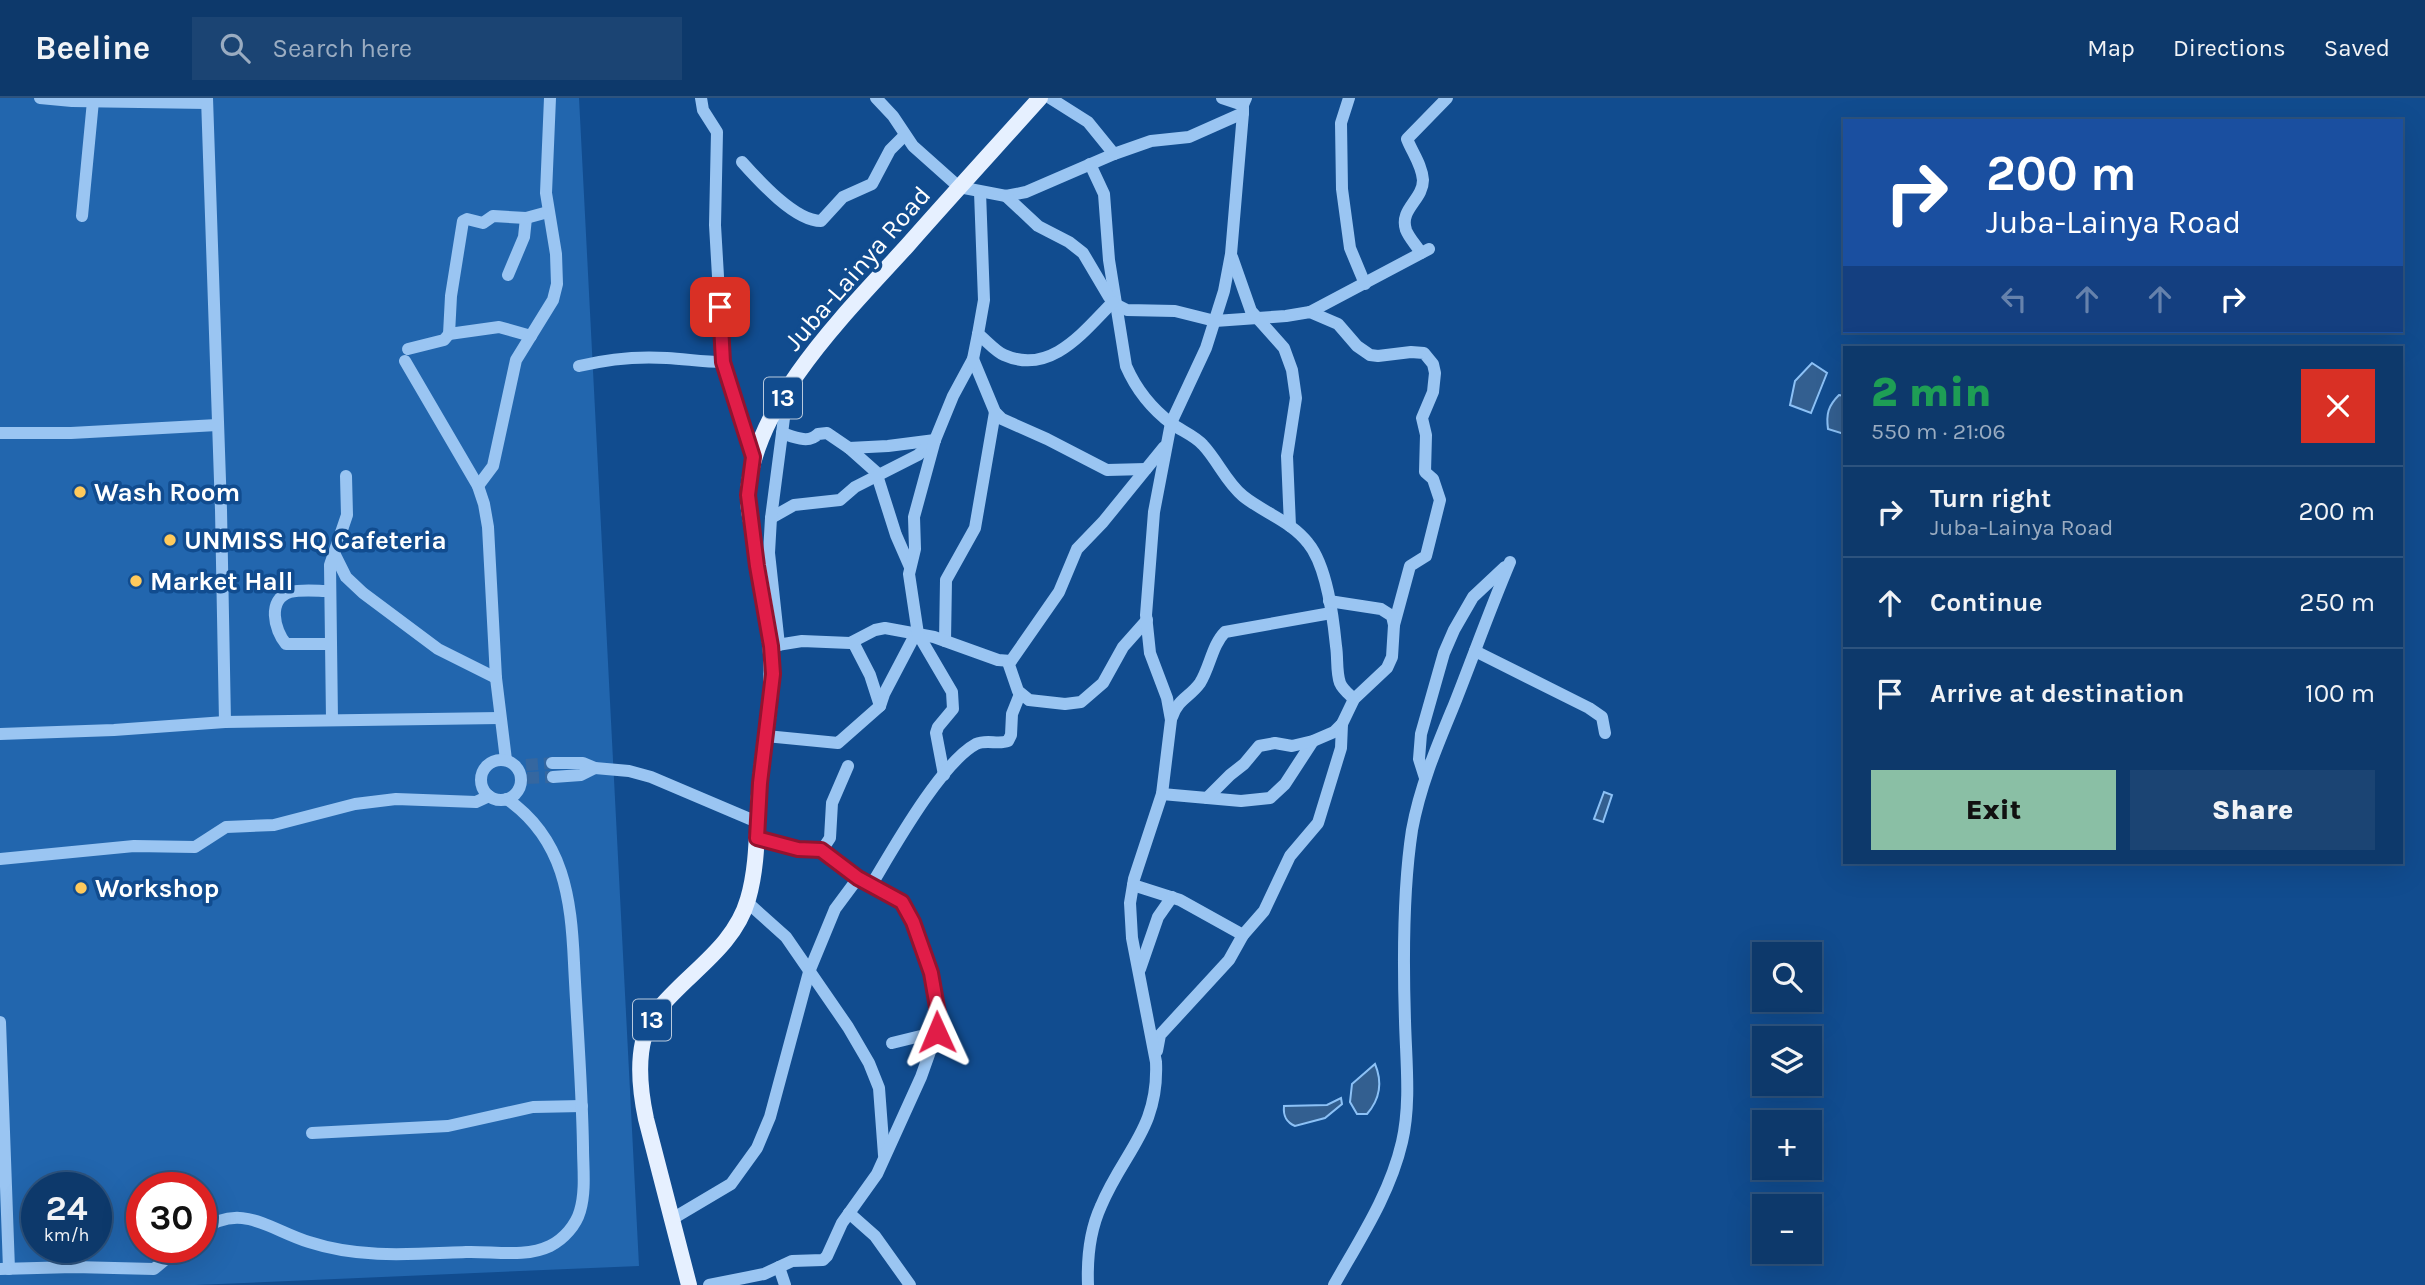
<!DOCTYPE html>
<html lang="en">
<head>
<meta charset="utf-8">
<style>
	:root { --surface:#0d396b; --page:#1b4473; --text:#f1f3f6; --muted:#9aacc1; --line:#2d537e; --accent:#8abfa5 }
	body { margin:0; font-family:Karla,sans-serif; background:var(--page); color:var(--text); height:100vh; display:flex; flex-direction:column; font-size:26px; white-space:nowrap }
	* { box-sizing:border-box; margin:0 }
	p { font-size:23px; color:var(--muted) }
	.icon { flex:none; width:38px; height:38px; fill:none; stroke:currentColor; stroke-width:2; stroke-linecap:round; stroke-linejoin:round }
	.map { position:relative; flex:1; overflow:hidden }
	.side { position:absolute; left:1843px; top:248px; width:560px; height:518px; display:flex; flex-direction:column; background:var(--surface); border-radius:0px; box-shadow:0 7px 28px #0002,0 0 0 2px var(--line) }
	.side>* { flex:none }
	.top-card { position:absolute; left:1843px; top:21px; width:560px; height:214px; border-radius:0px; box-shadow:0 7px 28px #0002,0 0 0 2px var(--line); background:#1a4fa0; color:#fff; overflow:hidden }
	.fabs { position:absolute; left:1752px; top:844px; display:grid; gap:14px }
	.fabs a { display:grid; place-items:center; width:70px; height:70px; border-radius:0px; background:var(--surface); box-shadow:0 7px 28px #0002,0 0 0 2px var(--line); font-size:35px }
	.speed { position:absolute; left:21px; top:1074px; display:flex; gap:14px; font-size:35px; font-weight:700; text-align:center }
	.speed>* { display:grid; place-content:center; width:91px; height:91px; border-radius:50%; background:var(--surface); box-shadow:0 7px 28px #0002,0 0 0 2px var(--line); line-height:1 }
	.speed small { font-size:18px; font-weight:400 }
	.speed .limit { border:10px solid #d22; background:#fff; color:#111 }
	.pin { position:absolute; display:grid; place-items:center; width:60px; height:60px; color:#fff; margin:-30px; border-radius:14px; box-shadow:0 4px 10px #0006 }
	.me { position:absolute; width:77px; margin:-38px; rotate:359deg; stroke-linejoin:round; filter:drop-shadow(0 0 5px #0008) }
	.turn { display:flex; align-items:center; gap:24px; height:147px; padding:0 28px; font-size:32px }
	.turn .icon { width:91px; height:91px; stroke-width:2.5 }
	.turn b { display:block; font-size:49px; line-height:60px }
	.lanes { display:flex; align-items:center; height:66px; padding:0 28px; background:#0003; justify-content:center; gap:35px; direction:ltr }
	.lanes .off { opacity:.35 }
	.round { display:grid; place-items:center; flex:none; width:74px; height:74px; border-radius:0px; background:var(--page) }
	.summary { display:flex; align-items:center; justify-content:space-between; height:119px; padding:0 28px }
	h1 { font-size:42px; font-weight:800; line-height:52px; color:#1e9e55 }
	.button { display:flex; gap:14px; margin-top:auto; padding:14px 28px }
	.button a { flex:1; height:80px; border-radius:0px; background:var(--accent); color:#111; font-size:28px; font-weight:800; line-height:80px; text-align:center }
	.button a+a { background:var(--page); color:var(--text) }
	ul { padding:0; list-style:none }
	li { display:flex; align-items:center; gap:21px; height:91px; padding:0 28px; border-top:2px solid var(--line) }
	li div { flex:1 }
	li b { display:block; font-size:26px }
	li em { font-style:normal }
	header { display:flex; align-items:center; gap:42px; box-sizing:border-box; height:98px; padding:0 35px; background:var(--surface); border-bottom:2px solid var(--line) }
	header strong { font-size:33px }
	nav { display:flex; gap:38px; margin-inline-start:auto; font-size:24px }
	.search { width:490px; height:63px; background:var(--page); display:flex; align-items:center; gap:18px; box-sizing:border-box; padding:0 24px; border-radius:0px; color:var(--muted); font-size:26px }
	.map>svg:first-child { display:block }
	.green { fill:#2266ae; fill-rule:evenodd }
	.water { fill:#335f90; stroke:#8cc1f6; stroke-width:2 }
	.lines { fill:none; stroke-linecap:round; stroke-linejoin:round }
	.minor-tunnel { stroke:#3567a0; stroke-width:12; stroke-dasharray:12 6; stroke-linecap:butt }
	.minor { stroke:#9ac5f2; stroke-width:12 }
	.major { stroke:#e6f0ff; stroke-width:16 }
	.route-casing { stroke:#92132f; stroke-width:18 }
	.route { stroke:#e11d48; stroke-width:12 }
	.poi-dot { fill:#ffca5c; stroke:#114c8f; stroke-width:2.5 }
	.labels { text-anchor:middle; stroke-width:7; stroke-linejoin:round; paint-order:stroke }
	.shield { fill:#114c8f; stroke:#b8c9dd; stroke-width:2 }
	.shield-label { font-size:24px; font-weight:bold; fill:#fff }
	.street-label { font-size:26px; fill:#fff; stroke:#114c8f }
	.poi-label { font-size:26px; font-weight:bold; fill:#fff; stroke:#114c8f; text-anchor:start }
</style>
</head>
<body>
<header>
<strong>Beeline</strong>
<div class="search"><svg class="icon" aria-label="search" viewBox="0 0 24 24"><circle cx="10" cy="10" r="6"/><path d="M15 15l6 6"/></svg>Search here</div>
<nav><a>Map</a><a>Directions</a><a>Saved</a></nav>
</header>
<div class="map">
<svg width="2425" height="1187" viewBox="0 0 2425 1187">
	<rect width="100%" height="100%" fill="#114c8f"/>
	<path class="green" d="M0,0H579L639,1168L195,1187H0ZM37,1090H96V1150H37ZM142,1090H201V1150H142Z"/>
	<g class="water">
		<polygon points="1812,265 1827,275 1811,315 1790,307 1795,283"/>
		<path d="M1839,297L1844,298V336L1828,331C1826,316 1828,308 1839,297Z"/>
		<polygon points="1604,694 1612,697 1603,724 1594,721"/>
		<path d="M1375,966C1383,985 1380,1001 1367,1016H1357L1350,1004L1352,986Z"/>
		<path d="M1341,1000L1342,1006L1325,1020L1295,1028C1286,1024 1283,1018 1284,1008L1327,1007Z"/>
	</g>
	<g class="lines">
		<g class="minor-tunnel">
			<polyline points="526,667 552,665"/>
			<polyline points="527,680 553,679"/>
		</g>
		<g class="minor">
			<polyline points="40,0 72,3 207,5"/>
			<polyline points="207,0 221,412 225,624"/>
			<polyline points="701,0 703,12 717,34 715,127 723,264 753,359"/>
			<polyline points="876,0 893,18 913,48 959,89 1006,98 1026,94 1114,56 1151,43 1189,39 1243,15 1243,7 1246,0"/>
			<polyline points="1050,0 1088,24 1114,56"/>
			<polyline points="1222,0 1243,7"/>
			<polyline points="1349,0 1341,25 1342,91 1350,150 1365,186"/>
			<path d="M742,64C759,83 795,123 821,123L843,99L872,86L890,52L905,37"/>
			<path d="M1090,66L1104,96L1109,162L1126,268C1136,291 1152,311 1172,326C1182,333 1195,338 1203,347C1218,363 1226,384 1243,398C1264,415 1291,423 1308,445C1327,468 1333,518 1336,548C1338,560 1336,574 1340,585C1343,592 1349,596 1354,601"/>
			<polyline points="1006,98 1038,128 1069,144 1083,155 1109,199 1117,207 1127,212 1175,213 1215,223 1286,218 1310,214 1338,226 1357,248 1370,257 1378,258 1411,254 1424,255 1433,266 1435,275 1433,294 1422,320 1426,337 1425,374 1433,381 1440,402 1426,458 1410,468 1394,527"/>
			<polyline points="82,118 93,3"/>
			<path d="M1421,155C1417,148 1409,140 1406,132C1399,111 1423,102 1423,82C1422,67 1412,54 1407,41L1447,0"/>
			<polyline points="1232,159 1251,213 1284,250 1292,272 1296,300 1287,358 1290,428"/>
			<polyline points="508,177 524,139 526,120"/>
			<polyline points="1310,214 1429,151"/>
			<path d="M978,236C986,242 995,253 1004,257C1051,278 1084,233 1113,204"/>
			<polyline points="531,238 499,229 449,236 451,198 463,123 467,121 483,125 493,118 526,120 548,114"/>
			<polyline points="408,251 444,242 449,236"/>
			<polyline points="973,261 995,314 1002,321 1047,341 1107,372 1146,371"/>
			<polyline points="405,263 478,388 484,406 488,429 496,580 506,662"/>
			<path d="M579,268C608,261 637,258 667,260C686,261 704,264 723,264"/>
			<polyline points="0,335 71,335 217,327"/>
			<path d="M782,335C794,339 809,346 818,336L827,335L849,350L876,374L896,437L910,469"/>
			<polyline points="849,350 888,348 935,342"/>
			<polyline points="478,388 493,368 516,262 553,202 557,186 556,156 546,95 550,0"/>
			<polyline points="771,420 794,407 840,402 855,389 918,357 935,342"/>
			<polyline points="334,455 346,479 363,495 438,551 496,580"/>
			<path d="M329,493C318,493 302,491 290,494C267,501 274,532 286,546H331"/>
			<polyline points="945,543 946,482 975,430 995,314"/>
			<polyline points="853,544 870,577 880,608"/>
			<polyline points="779,547 769,455 771,420 787,297"/>
			<polyline points="771,548 802,543 850,545 875,532 885,530 934,539 998,562 1011,563 1059,494 1077,451 1103,424 1164,349"/>
			<polyline points="1475,553 1589,610 1602,619 1605,635"/>
			<polyline points="1008,564 1018,593 1029,602 1065,606 1081,604 1103,585 1123,549 1147,522"/>
			<path d="M1172,619C1178,601 1190,599 1200,585C1210,569 1212,547 1225,534L1331,515"/>
			<polyline points="332,622 330,467 347,417 346,378"/>
			<polyline points="0,636 114,632 225,624 500,620"/>
			<polyline points="766,638 838,645 880,608 884,596 916,535"/>
			<circle cx="501" cy="682" r="20"/>
			<polyline points="552,665 583,665 595,670 629,673 651,679 757,724"/>
			<polyline points="944,677 936,635 938,629 953,611 952,594 918,536 909,476 915,451 914,419 935,342 953,298 973,261 978,236 984,202 980,94"/>
			<polyline points="553,679 581,677 595,670"/>
			<polyline points="1425,680 1419,661 1421,636 1444,555 1454,532 1473,499 1505,469"/>
			<polyline points="1162,696 1241,703 1270,700 1285,686 1313,643"/>
			<polyline points="1207,700 1230,677 1244,666 1259,648 1275,645 1292,648 1313,643 1334,634 1342,626 1354,601 1387,570 1392,559 1394,527 1392,518 1381,511 1329,503"/>
			<polyline points="757,740 810,753 824,749 830,740 832,705 848,668"/>
			<polyline points="0,761 134,748 195,749 226,729 274,727 355,706 396,701 476,704 489,698"/>
			<path d="M872,786C893,751 941,665 976,646C987,641 998,647 1008,643L1011,637L1012,616L1020,596"/>
			<polyline points="1133,787 1180,802 1243,837"/>
			<polyline points="747,804 786,839 848,929 869,965 879,990 884,1057"/>
			<polyline points="1140,871 1158,819 1172,799"/>
			<polyline points="0,924 9,1171"/>
			<polyline points="892,945 937,934"/>
			<polyline points="1157,953 1160,937 1229,862 1243,837 1264,813 1290,758 1318,725 1341,650 1342,626"/>
			<polyline points="312,1035 448,1028 533,1009 582,1008"/>
			<polyline points="849,1115 875,1138 910,1187"/>
			<polyline points="672,1121 731,1086 757,1050 770,1019 809,874 835,811 858,780"/>
			<path d="M201,1133C241,1103 270,1132 309,1144C361,1161 413,1156 466,1154C493,1153 525,1160 550,1148C564,1141 576,1127 580,1113C586,1093 583,1069 583,1049C582,988 577,926 574,865C571,800 564,741 507,701"/>
			<polyline points="779,1169 785,1187"/>
			<polyline points="0,1171 74,1169 154,1171 179,1150"/>
			<polyline points="709,1187 764,1176 792,1163 823,1162 827,1158 842,1125 877,1076 921,979 937,934 938,915 931,875 908,811 902,804 858,780 821,752"/>
			<path d="M1088,1187C1087,1161 1090,1132 1101,1108C1124,1053 1159,1031 1156,964L1132,840L1130,805L1134,781L1162,696L1171,622L1167,600L1150,555L1146,517L1154,414L1171,325L1206,250L1224,193L1231,156L1243,15"/>
			<path d="M1334,1187C1360,1141 1390,1096 1402,1044C1411,1005 1406,963 1405,923C1403,862 1403,791 1412,732C1420,688 1437,648 1454,607C1473,559 1490,511 1510,464"/>
		</g>
		<path class="major" d="M689,1187L646,1021C639,988 634,942 657,913C687,875 734,850 748,801C759,763 756,723 760,684C764,638 776,592 770,545C766,506 756,468 752,429C750,418 747,406 748,394C755,303 848,213 907,148C951,98 996,49 1040,0"/>
	</g>
	<g class="lines">
		<g class="route-casing">
			<polyline id="route" points="720,209 723,264 753,359 748,397 757,468 771,548 773,576 760,685 757,740 798,751 821,752 858,780 902,804 913,824 931,875 938,915 937,934"/>
		</g>
		<use href="#route" class="route"/>
	</g>
	<g class="poi-dot">
		<circle cx="80" cy="394" r="7"/>
		<circle cx="170" cy="442" r="7"/>
		<circle cx="136" cy="483" r="7"/>
		<circle cx="81" cy="790" r="7"/>
	</g>
	<g class="labels">
		<g class="shield">
			<rect x="764" y="279.5" width="38" height="41" rx="5"/>
			<rect x="633" y="901.5" width="38" height="41" rx="5"/>
		</g>
		<g class="shield-label">
			<text x="783" y="308">13</text>
			<text x="652" y="930">13</text>
		</g>
		<g class="street-label">
			<text transform="translate(857 170) rotate(-49)" y="9">Juba-Lainya Road</text>
		</g>
		<g class="poi-label">
			<text x="94" y="403">Wash Room</text>
			<text x="184" y="451">UNMISS HQ Cafeteria</text>
			<text x="150" y="492">Market Hall</text>
			<text x="95" y="799">Workshop</text>
		</g>
	</g>
</svg>
<div class="fabs">
<a><svg class="icon" aria-label="search" viewBox="0 0 24 24"><circle cx="10" cy="10" r="6"/><path d="M15 15l6 6"/></svg></a>
<a><svg class="icon" aria-label="layers" viewBox="0 0 24 24"><path d="M12 4l9 5-9 5-9-5zM3 14l9 5 9-5"/></svg></a>
<a>+</a>
<a>−</a>
</div>
<div class="speed"><div>24<small>km/h</small></div><div class="limit">30</div></div>
<div class="pin" style="left:720px;top:209px;background:#d93025"><svg class="icon" aria-label="arrive" viewBox="0 0 24 24"><path d="M6 21V4h12l-3 4 3 4H6"/></svg></div>
<svg class="me" style="left:937px;top:934px" viewBox="-20 -20 40 40"><path d="M0-17L14 15 0 8-14 15z" fill="#e11d48" stroke="#fff" stroke-width="4"/></svg>
<div class="top-card">
<div class="turn"><svg class="icon" aria-label="right" viewBox="0 0 24 24"><path d="M7 20v-9h11M14 6l5 5-5 5"/></svg><div><b>200 m</b>Juba-Lainya Road</div></div>
<div class="lanes"><svg class="icon off" aria-label="left" viewBox="0 0 24 24"><path d="M17 20v-9H6M10 6l-5 5 5 5"/></svg><svg class="icon off" aria-label="ahead" viewBox="0 0 24 24"><path d="M12 20V5M6 11l6-6 6 6"/></svg><svg class="icon off" aria-label="ahead" viewBox="0 0 24 24"><path d="M12 20V5M6 11l6-6 6 6"/></svg><svg class="icon" aria-label="right" viewBox="0 0 24 24"><path d="M7 20v-9h11M14 6l5 5-5 5"/></svg></div>
</div>
<section class="side">
<div class="summary"><div><h1>2 min</h1><p>550 m · 21:06</p></div><a class="round" style="background:#d93025;color:#fff"><svg class="icon" aria-label="close" viewBox="0 0 24 24"><path d="M6 6l12 12M18 6L6 18"/></svg></a></div>
<ul>
<li><svg class="icon" aria-label="right" viewBox="0 0 24 24"><path d="M7 20v-9h11M14 6l5 5-5 5"/></svg><div><b>Turn right</b><p>Juba-Lainya Road</p></div><em>200 m</em></li>
<li><svg class="icon" aria-label="ahead" viewBox="0 0 24 24"><path d="M12 20V5M6 11l6-6 6 6"/></svg><div><b>Continue</b></div><em>250 m</em></li>
<li><svg class="icon" aria-label="arrive" viewBox="0 0 24 24"><path d="M6 21V4h12l-3 4 3 4H6"/></svg><div><b>Arrive at destination</b></div><em>100 m</em></li>
</ul>
<div class="button"><a>Exit</a><a>Share</a></div>
</section>
</div>
</body>
</html>
